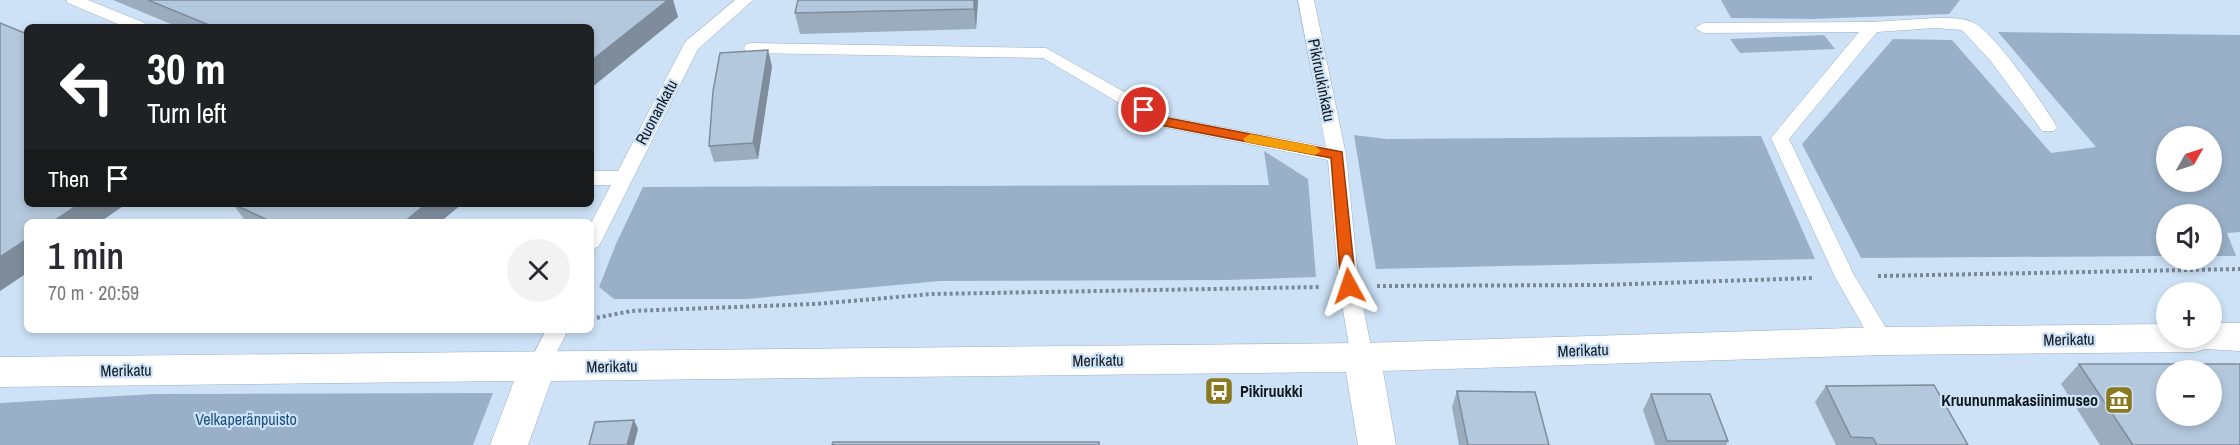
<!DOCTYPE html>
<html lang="en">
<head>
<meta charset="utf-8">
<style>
	:root { --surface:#fff; --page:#f2f2f3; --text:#2b2b33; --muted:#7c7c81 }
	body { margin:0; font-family:"Archivo Narrow",sans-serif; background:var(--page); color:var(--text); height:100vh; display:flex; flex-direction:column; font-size:22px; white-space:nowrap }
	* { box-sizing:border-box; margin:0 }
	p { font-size:20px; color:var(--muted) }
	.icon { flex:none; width:33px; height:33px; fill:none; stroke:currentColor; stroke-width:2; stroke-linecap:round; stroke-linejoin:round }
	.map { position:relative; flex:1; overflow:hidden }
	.side { position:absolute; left:24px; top:219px; width:570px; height:114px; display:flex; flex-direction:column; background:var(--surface); border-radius:9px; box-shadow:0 3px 9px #0003 }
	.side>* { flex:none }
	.hud { position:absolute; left:24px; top:24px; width:570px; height:183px; border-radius:9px; box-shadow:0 3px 9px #0003; background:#202124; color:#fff; overflow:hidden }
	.needle { width:39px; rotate:51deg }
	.fabs { position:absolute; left:2156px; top:126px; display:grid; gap:12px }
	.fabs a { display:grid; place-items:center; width:66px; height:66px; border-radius:50%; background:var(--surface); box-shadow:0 3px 9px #0003; font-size:30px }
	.pin { position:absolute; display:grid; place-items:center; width:51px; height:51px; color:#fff; margin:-26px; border:3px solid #fff; border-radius:50%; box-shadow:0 2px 6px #0007 }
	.me { position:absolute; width:66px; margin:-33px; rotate:355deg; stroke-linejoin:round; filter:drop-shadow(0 0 4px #0008) }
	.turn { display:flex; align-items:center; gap:21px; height:126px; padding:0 24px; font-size:27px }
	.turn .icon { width:78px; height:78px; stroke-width:2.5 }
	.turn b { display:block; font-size:42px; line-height:51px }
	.then { display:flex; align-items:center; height:57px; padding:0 24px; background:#0003; gap:12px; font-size:22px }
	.round { display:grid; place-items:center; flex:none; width:63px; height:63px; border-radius:32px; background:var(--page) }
	.summary { display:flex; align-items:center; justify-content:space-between; height:102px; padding:0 24px }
	h1 { font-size:36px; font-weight:600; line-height:45px }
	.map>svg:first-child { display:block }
	.green { fill:#99b0c8; fill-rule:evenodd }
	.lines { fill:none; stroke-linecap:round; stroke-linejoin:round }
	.lane-casing { stroke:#9bafc3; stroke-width:1 }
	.street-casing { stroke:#9bafc3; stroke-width:1 }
	.path { stroke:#798897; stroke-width:4; stroke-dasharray:3 3; stroke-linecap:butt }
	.lane { fill:#fff; fill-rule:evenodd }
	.street { fill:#fff; fill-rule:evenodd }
	.wall { fill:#9bacbe }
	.shaded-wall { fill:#7e8c9b }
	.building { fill:#b4c8dd; stroke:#7e8c9b; stroke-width:1.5; fill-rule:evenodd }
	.route { fill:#ea580c; stroke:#983908; stroke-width:1.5 }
	.slow { fill:#f59e0b }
	.labels { text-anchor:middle; stroke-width:4.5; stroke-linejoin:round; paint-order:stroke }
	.street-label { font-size:16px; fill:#10181f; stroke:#cde2f7 }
	.poi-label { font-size:16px; font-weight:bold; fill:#10181f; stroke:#cde2f7; text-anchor:start }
	.park-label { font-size:16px; fill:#1d527f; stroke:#cde2f7 }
</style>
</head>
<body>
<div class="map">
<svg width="2240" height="445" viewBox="0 0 2240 445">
	<rect width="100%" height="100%" fill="#cde2f7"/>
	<g class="green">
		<polygon points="1721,0 1960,0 1949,14 1811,19 1731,18"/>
		<path d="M1998,32L2240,35V232L2227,233L2236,256H2211V214H2166V256L1861,258L1802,144L1893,39L1952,40L2051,153L2096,147ZM2211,136V182H2166V136Z"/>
		<polygon points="1824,35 1835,49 1740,53 1730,39"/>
		<polygon points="1354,135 1386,139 1761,136 1815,259 1376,269"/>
		<polygon points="1264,151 1308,179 1316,277 1228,280 940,281 747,299 614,299 599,287 616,244 643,187 1269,185"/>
		<polygon points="493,393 473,445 0,445 0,403 153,394"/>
	</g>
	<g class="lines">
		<g class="lane-casing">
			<g id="lane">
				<polygon points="66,0 88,0 145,23 147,27 125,27 68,3"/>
				<polygon points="735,0 753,0 698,49 601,242 598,247 591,249 591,223 611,185 591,185 591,171 618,171 685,42"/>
				<polygon points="1298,0 1314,0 1346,155 1359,286 1373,357 1370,363 1362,366 1354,363 1351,357 1339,286 1328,160 1158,126 1043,58 752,53 746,52 744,48 746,44 752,43 1046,48 1169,117 1326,147"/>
				<path d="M1935,18C1947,18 1960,17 1972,22C1993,30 2044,105 2057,127L2054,131H2042L1990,60L1962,30L1935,28L1877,32L1789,139L1854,275L1894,341L1891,347L1883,349L1875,347L1835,277L1771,138L1859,32L1703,33L1695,28L1703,23L1872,22Z"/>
				<polygon points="546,330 568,330 546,373 538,376 530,373 527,367"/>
			</g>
		</g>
		<g class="street-casing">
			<polygon id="street" points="2211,323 2240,323 2240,351 2205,349 2195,352 1883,355 1383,371 1396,445 1358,445 1346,372 551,381 528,445 490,445 514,381 0,387 0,357 1362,343 1883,327 2166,324 2166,338 2211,338"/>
		</g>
		<g class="path">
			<polyline points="1878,276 2240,269"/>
			<polyline points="1377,286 1602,285 1813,278"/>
			<polyline points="591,319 631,311 814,304 933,294 1321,287"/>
		</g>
		<use href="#lane" class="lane"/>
		<use href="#street" class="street"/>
	</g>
	<g class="wall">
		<polygon points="113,0 673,0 678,17 591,88 591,27 178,27"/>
		<polygon points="798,0 978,0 976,29 800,34 795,13"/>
		<polygon points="772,66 758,159 714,162 709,146"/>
		<polygon points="233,204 462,204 440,222 246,222"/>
		<polygon points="2079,364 2240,445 2100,445 2061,384"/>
		<polygon points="1826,386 1968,445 1836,445 1815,402"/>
		<polygon points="1457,391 1549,445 1459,445 1452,407"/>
		<polygon points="1651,394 1728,441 1726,445 1655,445 1643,410"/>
	</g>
	<g class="shaded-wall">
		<polygon points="668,0 673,0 678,17 591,88 591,61"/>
		<polygon points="974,0 978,0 976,29 974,9"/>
		<polygon points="768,50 772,66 758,159 753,143"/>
		<polygon points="79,204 126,204 100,222 52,222"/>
		<polygon points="426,204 462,204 440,222 404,222"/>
		<polygon points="27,239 27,273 0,291 0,257"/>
		<polygon points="634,420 638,429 634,445 627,445"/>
	</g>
	<g class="building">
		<polygon points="148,0 668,0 591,61 591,27 214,27"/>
		<polygon points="798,0 974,0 974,9 795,13"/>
		<polygon points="0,23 27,34 27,204 79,204 52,222 27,222 27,239 0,257"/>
		<polygon points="768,50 753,143 709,146 713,91 720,53"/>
		<polygon points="233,204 426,204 404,222 272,222"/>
		<path d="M2079,364H2240V445H2133ZM2166,370H2211V416H2166Z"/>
		<polygon points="1934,385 1968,445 1877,445 1873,438 1851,437 1826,386"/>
		<polygon points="1457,391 1535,392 1549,445 1468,445"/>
		<polygon points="1651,394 1710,394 1728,441 1667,441"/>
		<polygon points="634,420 627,445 589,445 595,422"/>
		<polygon points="833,442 1099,442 1099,445 832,445"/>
	</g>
	<polygon class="route" points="1144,106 1168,118 1342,152 1356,286 1354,290 1344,290 1341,286 1331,158 1160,125 1140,113 1138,110"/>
	<polygon class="slow" points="1250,134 1315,146 1321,151 1315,155 1245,142 1243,139"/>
	<defs>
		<g id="bus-square" transform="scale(1.5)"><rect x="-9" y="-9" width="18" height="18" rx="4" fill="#8a791e" stroke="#cde2f7"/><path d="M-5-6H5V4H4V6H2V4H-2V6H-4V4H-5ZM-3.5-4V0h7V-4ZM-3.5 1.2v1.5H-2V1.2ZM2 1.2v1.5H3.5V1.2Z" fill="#fff"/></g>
		<g id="museum-square" transform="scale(1.5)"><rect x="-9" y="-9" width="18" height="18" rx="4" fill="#8a791e" stroke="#cde2f7"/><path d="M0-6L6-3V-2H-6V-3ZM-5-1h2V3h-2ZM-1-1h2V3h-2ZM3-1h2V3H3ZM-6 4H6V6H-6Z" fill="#fff"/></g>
	</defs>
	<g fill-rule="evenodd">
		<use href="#bus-square" x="1219" y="391"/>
		<use href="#museum-square" x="2119" y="400"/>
	</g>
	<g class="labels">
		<g class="street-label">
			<text transform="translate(1322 80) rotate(79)" y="6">Pikiruukinkatu</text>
			<text transform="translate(656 112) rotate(-62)" y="6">Ruonankatu</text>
			<text transform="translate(2069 339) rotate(-1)" y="6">Merikatu</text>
			<text transform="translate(1583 350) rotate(-2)" y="6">Merikatu</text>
			<text transform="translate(1098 360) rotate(-1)" y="6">Merikatu</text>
			<text transform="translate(612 366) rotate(-1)" y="6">Merikatu</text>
			<text transform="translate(126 370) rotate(-1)" y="6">Merikatu</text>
		</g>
		<g class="poi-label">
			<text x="1240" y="397">Pikiruukki</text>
			<text x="2098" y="406" text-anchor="end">Kruununmakasiinimuseo</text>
		</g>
		<g class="park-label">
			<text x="246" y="425">Velkaperänpuisto</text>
		</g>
	</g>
</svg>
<div class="fabs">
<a><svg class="needle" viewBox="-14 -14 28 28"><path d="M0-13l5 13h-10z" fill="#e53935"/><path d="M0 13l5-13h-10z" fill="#7c7c81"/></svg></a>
<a><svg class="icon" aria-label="sound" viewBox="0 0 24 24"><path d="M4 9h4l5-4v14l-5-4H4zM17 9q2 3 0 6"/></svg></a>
<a>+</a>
<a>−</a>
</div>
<div class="pin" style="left:1144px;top:110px;background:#d93025"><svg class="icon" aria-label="arrive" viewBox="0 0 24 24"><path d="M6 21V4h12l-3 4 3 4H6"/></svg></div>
<svg class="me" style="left:1349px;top:286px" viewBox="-20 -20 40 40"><path d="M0-17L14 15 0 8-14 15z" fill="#ea580c" stroke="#fff" stroke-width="4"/></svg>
<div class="hud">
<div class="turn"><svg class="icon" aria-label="left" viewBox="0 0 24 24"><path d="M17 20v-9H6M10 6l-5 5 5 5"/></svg><div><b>30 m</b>Turn left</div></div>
<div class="then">Then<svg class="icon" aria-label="arrive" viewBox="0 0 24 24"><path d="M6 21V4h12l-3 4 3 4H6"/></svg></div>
</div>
<section class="side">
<div class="summary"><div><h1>1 min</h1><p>70 m · 20:59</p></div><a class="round"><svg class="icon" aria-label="close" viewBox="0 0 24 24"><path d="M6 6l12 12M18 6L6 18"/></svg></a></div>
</section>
</div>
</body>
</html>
